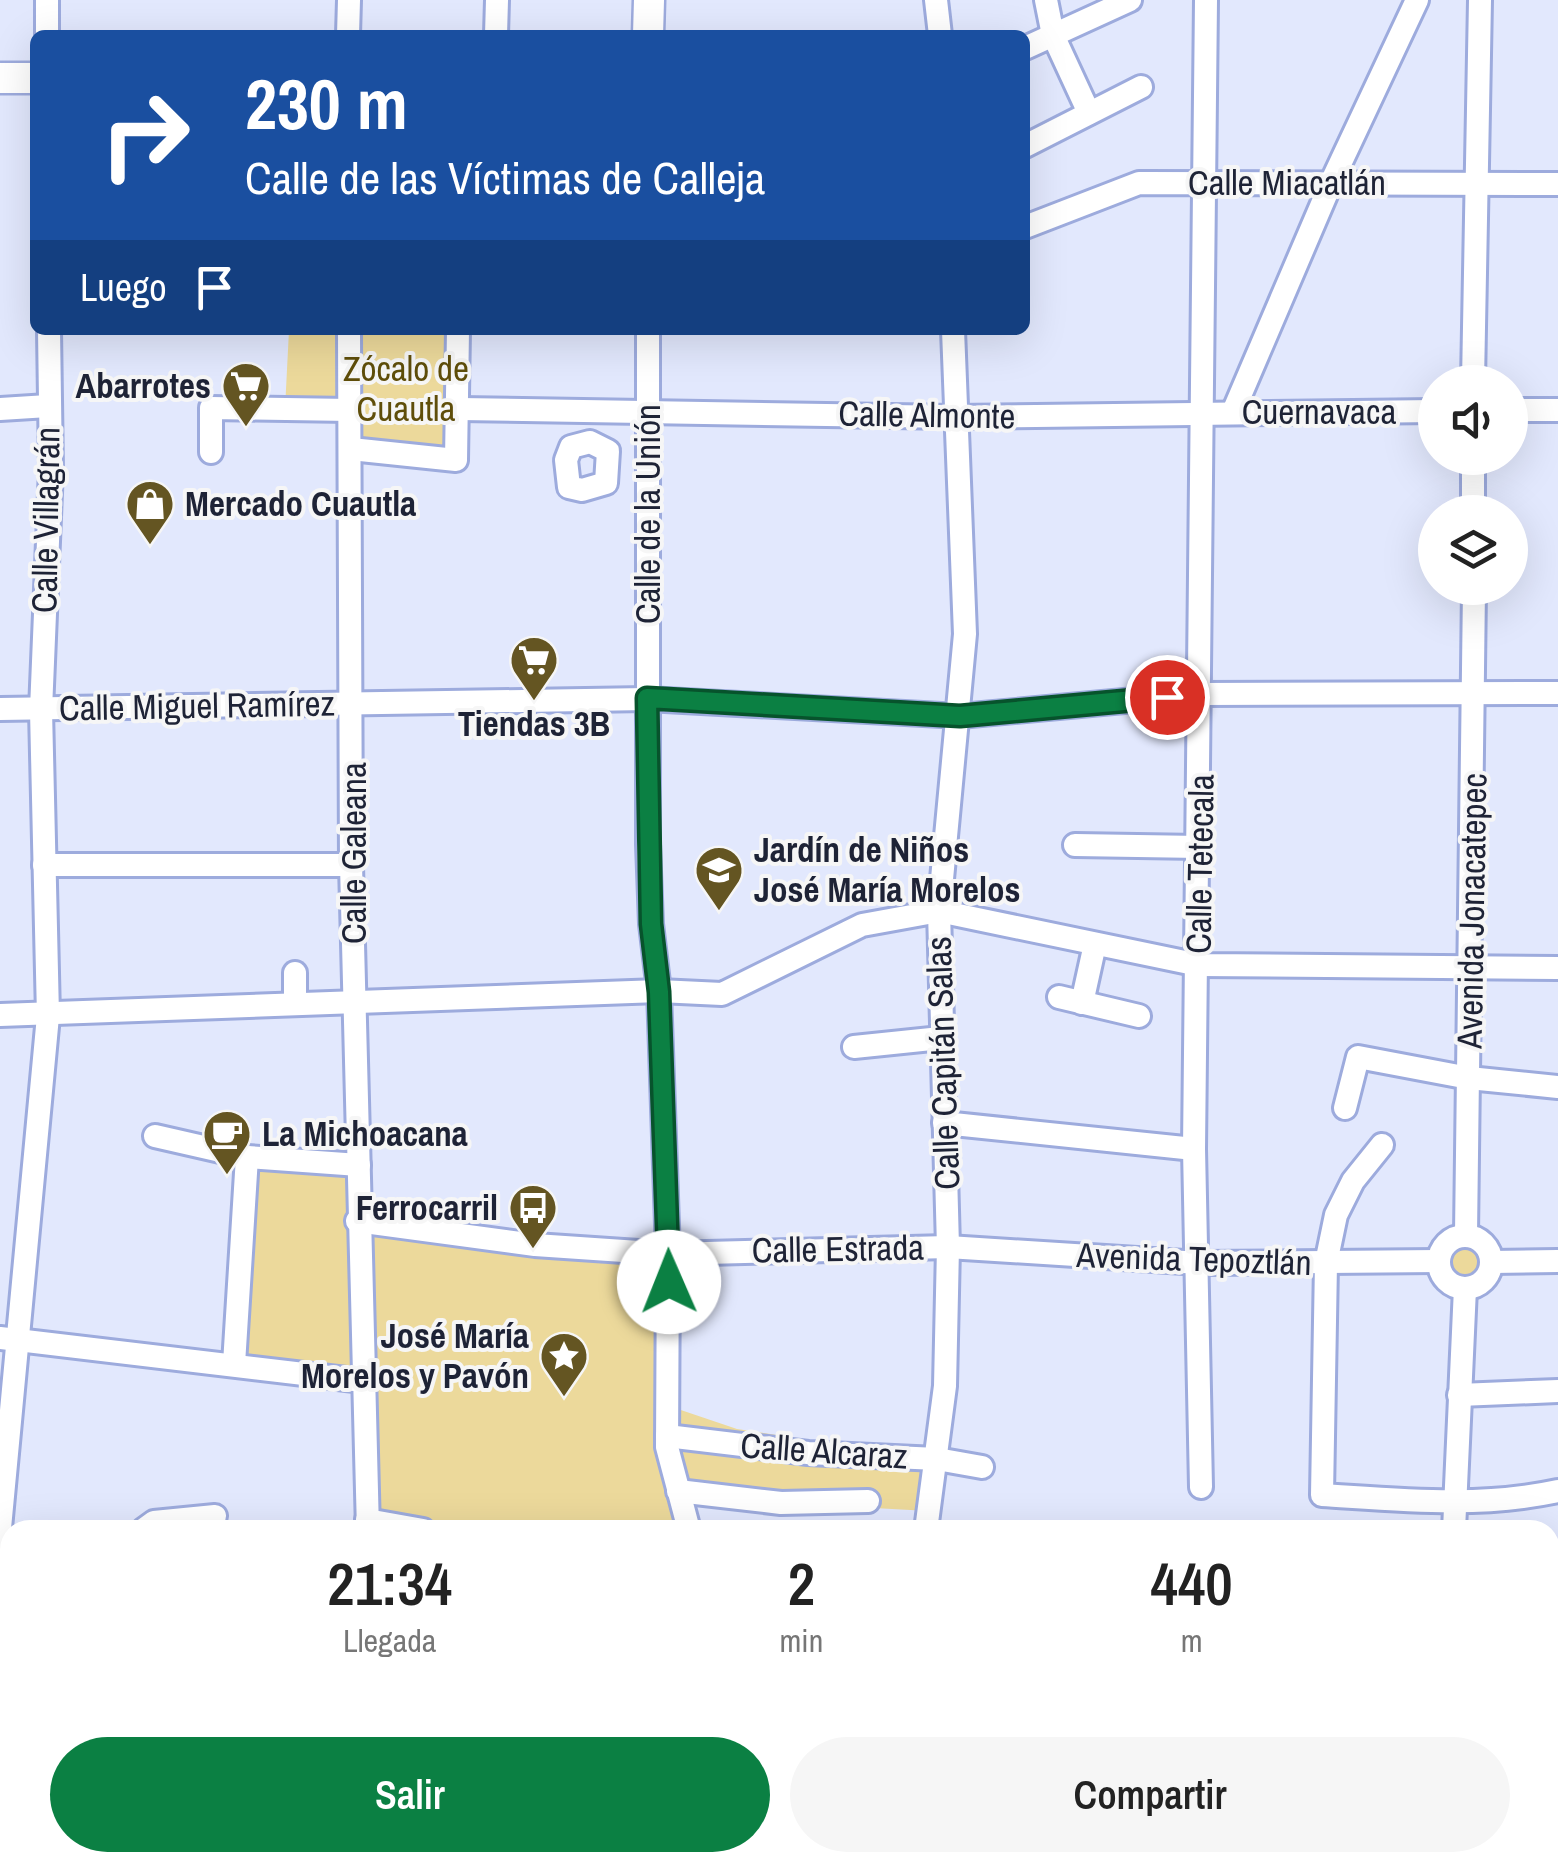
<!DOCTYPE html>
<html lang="es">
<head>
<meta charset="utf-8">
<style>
	:root { --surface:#fff; --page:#f6f6f6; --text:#222; --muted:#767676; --accent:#0b8043 }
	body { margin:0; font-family:"Archivo Narrow",sans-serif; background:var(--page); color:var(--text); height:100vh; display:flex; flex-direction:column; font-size:38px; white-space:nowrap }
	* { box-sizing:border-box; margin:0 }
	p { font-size:32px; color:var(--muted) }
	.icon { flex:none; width:55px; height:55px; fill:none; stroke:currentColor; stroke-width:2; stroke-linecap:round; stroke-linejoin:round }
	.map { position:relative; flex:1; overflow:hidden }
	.drawer { position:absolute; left:0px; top:1520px; width:1560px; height:352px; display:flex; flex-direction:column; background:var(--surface); border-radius:30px 30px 0 0; box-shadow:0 10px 40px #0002 }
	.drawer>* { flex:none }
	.banner { position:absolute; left:30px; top:30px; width:1000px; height:305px; border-radius:15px; box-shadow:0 10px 40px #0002; background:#1a4fa0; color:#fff; overflow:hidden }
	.tools { position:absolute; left:1418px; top:365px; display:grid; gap:20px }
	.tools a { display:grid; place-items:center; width:110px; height:110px; border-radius:50%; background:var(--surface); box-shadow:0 10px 40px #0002; font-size:50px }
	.pin { position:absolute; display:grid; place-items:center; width:85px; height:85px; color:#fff; margin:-42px; border:5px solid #fff; border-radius:50%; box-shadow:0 2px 10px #0007 }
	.me { position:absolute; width:110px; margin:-55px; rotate:359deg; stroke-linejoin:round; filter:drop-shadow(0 0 8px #0008) }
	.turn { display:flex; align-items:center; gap:35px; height:210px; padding:0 50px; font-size:45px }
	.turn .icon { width:130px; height:130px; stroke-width:2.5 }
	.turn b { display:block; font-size:70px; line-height:85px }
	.then { display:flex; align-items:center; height:95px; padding:0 50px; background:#0003; gap:20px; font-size:38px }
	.eta { display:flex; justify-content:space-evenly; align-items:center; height:170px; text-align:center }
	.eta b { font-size:60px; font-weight:600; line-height:70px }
	.action { display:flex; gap:20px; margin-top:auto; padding:20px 50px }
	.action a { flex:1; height:115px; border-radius:60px; background:var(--accent); color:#fff; font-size:40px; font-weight:600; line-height:115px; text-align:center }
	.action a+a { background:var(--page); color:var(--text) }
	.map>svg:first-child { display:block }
	.green { fill:#ecd99b; fill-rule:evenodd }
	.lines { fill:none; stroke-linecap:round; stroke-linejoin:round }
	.minor-casing { stroke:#9dabdd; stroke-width:28 }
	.major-casing { stroke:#9dabdd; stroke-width:35 }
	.minor { stroke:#fff; stroke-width:22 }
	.major { stroke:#fff; stroke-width:30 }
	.route-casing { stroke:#07532c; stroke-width:25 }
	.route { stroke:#0b8043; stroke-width:18 }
	.labels { text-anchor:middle; stroke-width:8; stroke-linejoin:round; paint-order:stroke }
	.street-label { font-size:35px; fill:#1e2336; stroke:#f6f6f6 }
	.park-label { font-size:35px; fill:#5f4e0a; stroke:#f6f6f6 }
	.poi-label { font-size:35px; font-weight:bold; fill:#1e2336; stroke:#f6f6f6; text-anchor:end }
</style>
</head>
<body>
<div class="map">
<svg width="1558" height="1871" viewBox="0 0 1558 1871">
	<rect width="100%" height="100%" fill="#e2e8fd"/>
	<g class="green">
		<polygon points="289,330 471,330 471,409 456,460 350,463 349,410 285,409"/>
		<path d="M247,1157L359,1165L357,1221L668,1254L669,1406L737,1429L937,1459L929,1511L781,1503L679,1491L689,1530H423L367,1520L362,1381L234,1364ZM369,1288L377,1371L376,1381H363Z"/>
		<circle cx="1465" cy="1261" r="26"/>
	</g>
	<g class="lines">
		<g class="minor-casing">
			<g id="minor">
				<polyline points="936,0 940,35"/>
				<polyline points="1046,0 1053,35 1089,113"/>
				<polyline points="47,35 47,0"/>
				<polyline points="348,35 349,0"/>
				<polyline points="496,35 497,0"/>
				<polyline points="1025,48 1130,0"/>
				<polyline points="1025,146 1141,87"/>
				<polyline points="1025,227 1139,183 1558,184"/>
				<polyline points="349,330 351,865 368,1530"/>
				<polyline points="648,330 648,844 651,924 659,991 668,1254 667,1447 689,1530"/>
				<polyline points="1473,382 1480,0"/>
				<polyline points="0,409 48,406"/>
				<polyline points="460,409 955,417 1435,411"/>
				<polyline points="1510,410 1558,410"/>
				<polyline points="1233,412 1331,183 1417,0"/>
				<polygon points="590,442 608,451 606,483 582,490 569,487 566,460 571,447"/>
				<polyline points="351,449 456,460 458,330"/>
				<polyline points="211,452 211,408 350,410"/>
				<polyline points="1473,458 1473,512"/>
				<polyline points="0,709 647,699 960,716 1201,694 1558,693"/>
				<polyline points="1075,845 1200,847"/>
				<polyline points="44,865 351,865"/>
				<polyline points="1059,997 1139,1016"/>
				<polyline points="295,1003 295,973"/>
				<polyline points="1082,1003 1095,944"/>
				<polyline points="0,1015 659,991 722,994 862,925 939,911 1199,965 1558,968"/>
				<polyline points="854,1047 941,1038"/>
				<polyline points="1345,1108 1358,1057 1469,1078 1558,1087"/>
				<polyline points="944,1123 1194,1149"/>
				<polyline points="155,1136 247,1157 359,1165"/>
				<path d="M1382,1145L1353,1181L1336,1215L1326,1263L1322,1495C1402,1500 1479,1508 1558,1491"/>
				<polyline points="357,1221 535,1245 668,1254 948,1247 1200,1263 1439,1261"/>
				<polyline points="1466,1235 1474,588"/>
				<circle cx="1465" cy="1262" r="26"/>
				<polyline points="1492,1262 1558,1261"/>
				<polyline points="0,1338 363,1381"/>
				<polyline points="234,1364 247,1157"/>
				<polyline points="1459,1395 1558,1391"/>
				<polyline points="667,1436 808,1453 937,1459 982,1467"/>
				<polyline points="1201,1487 1194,1149 1206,0"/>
				<polyline points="678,1491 781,1503 868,1501"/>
				<polyline points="367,1520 423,1530"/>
				<polyline points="0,1528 48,1016 41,710 51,469 49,330"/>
				<polyline points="143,1530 154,1522 215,1516"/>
				<polyline points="926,1530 945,1386 948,1247 939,911 965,634 953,330"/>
				<polyline points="1454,1530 1465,1288"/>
				<polyline points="0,1544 10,1544"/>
				<polyline points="1550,1575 1558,1579"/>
				<polyline points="0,1811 10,1811"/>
				<polyline points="1550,1820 1558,1819"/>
				<polyline points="392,1862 392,1871"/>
				<polyline points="1496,1862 1498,1871"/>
				<polyline points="903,1871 903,1862"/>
			</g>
		</g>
		<g class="major-casing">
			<g id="major">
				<polyline points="648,35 649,0"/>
				<polyline points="0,78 35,78"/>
			</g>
		</g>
		<use href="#minor" class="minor"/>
		<use href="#major" class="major"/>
	</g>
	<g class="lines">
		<g class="route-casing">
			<polyline id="route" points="669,1282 659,992 651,924 647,698 960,716 1167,697"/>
		</g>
		<use href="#route" class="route"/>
	</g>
	<defs>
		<g id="supermarket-pin" transform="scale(2.5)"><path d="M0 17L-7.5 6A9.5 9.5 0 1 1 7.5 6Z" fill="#645522" stroke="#f6f6f6"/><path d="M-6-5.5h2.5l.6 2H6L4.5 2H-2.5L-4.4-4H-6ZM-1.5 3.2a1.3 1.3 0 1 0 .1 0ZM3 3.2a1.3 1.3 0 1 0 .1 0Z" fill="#fff"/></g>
		<g id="shop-pin" transform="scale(2.5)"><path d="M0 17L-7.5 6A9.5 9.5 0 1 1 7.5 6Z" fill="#645522" stroke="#f6f6f6"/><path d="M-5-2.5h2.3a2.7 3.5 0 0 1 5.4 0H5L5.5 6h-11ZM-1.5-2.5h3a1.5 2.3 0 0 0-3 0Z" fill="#fff"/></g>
		<g id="school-pin" transform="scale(2.5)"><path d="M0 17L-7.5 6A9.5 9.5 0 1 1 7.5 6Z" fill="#645522" stroke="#f6f6f6"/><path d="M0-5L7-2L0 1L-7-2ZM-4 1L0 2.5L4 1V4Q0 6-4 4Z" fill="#fff"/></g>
		<g id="cafe-pin" transform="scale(2.5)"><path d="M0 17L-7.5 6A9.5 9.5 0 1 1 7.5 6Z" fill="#645522" stroke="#f6f6f6"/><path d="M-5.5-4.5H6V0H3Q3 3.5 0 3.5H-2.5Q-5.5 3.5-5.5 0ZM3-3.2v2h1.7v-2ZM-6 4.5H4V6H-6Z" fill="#fff"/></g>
		<g id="bus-pin" transform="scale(2.5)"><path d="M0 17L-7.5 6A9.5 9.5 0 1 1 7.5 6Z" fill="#645522" stroke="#f6f6f6"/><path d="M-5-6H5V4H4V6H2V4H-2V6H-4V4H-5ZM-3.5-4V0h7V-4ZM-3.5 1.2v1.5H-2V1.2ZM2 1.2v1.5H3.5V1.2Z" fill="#fff"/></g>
		<g id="sight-pin" transform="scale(2.5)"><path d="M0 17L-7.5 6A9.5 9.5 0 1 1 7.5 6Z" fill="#645522" stroke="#f6f6f6"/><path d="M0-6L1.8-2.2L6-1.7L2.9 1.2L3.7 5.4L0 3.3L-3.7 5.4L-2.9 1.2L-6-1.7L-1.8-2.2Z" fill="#fff"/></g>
	</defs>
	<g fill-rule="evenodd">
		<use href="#supermarket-pin" x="246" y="386"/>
		<use href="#shop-pin" x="150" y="504"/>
		<use href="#supermarket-pin" x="534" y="660"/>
		<use href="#school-pin" x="719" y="870"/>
		<use href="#cafe-pin" x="227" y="1134"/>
		<use href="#bus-pin" x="533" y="1208"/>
		<use href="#sight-pin" x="564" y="1356"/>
	</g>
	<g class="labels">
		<g class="street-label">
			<text x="1287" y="195">Calle Miacatlán</text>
			<text x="1319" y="424">Cuernavaca</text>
			<text transform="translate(927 415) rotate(1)" y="12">Calle Almonte</text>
			<text transform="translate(648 514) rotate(-90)" y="12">Calle de la Unión</text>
			<text transform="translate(46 520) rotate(-89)" y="12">Calle Villagrán</text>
			<text transform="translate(197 706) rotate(-1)" y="12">Calle Miguel Ramírez</text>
			<text transform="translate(354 853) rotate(-90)" y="12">Calle Galeana</text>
			<text transform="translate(1200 864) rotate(-89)" y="12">Calle Tetecala</text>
			<text transform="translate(1472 911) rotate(-89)" y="12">Avenida Jonacatepec</text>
			<text transform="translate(943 1063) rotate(-92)" y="12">Calle Capitán Salas</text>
			<text transform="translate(838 1249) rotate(-1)" y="12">Calle Estrada</text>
			<text transform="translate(1194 1259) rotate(2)" y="12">Avenida Tepoztlán</text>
			<text transform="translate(824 1451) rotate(4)" y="12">Calle Alcaraz</text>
		</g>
		<g class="park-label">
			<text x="406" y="381">Zócalo de<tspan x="406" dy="40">Cuautla</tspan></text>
		</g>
		<g class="poi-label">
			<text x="211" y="398">Abarrotes</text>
			<text x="185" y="516" text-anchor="start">Mercado Cuautla</text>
			<text x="534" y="736" text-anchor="middle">Tiendas 3B</text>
			<text x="754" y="862" text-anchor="start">Jardín de Niños<tspan x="754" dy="40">José María Morelos</tspan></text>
			<text x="262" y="1146" text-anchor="start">La Michoacana</text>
			<text x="498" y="1220">Ferrocarril</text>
			<text x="529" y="1348">José María<tspan x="529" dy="40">Morelos y Pavón</tspan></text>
		</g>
	</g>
</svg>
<div class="tools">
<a><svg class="icon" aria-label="sound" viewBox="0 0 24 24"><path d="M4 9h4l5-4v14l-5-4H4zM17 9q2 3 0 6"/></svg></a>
<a><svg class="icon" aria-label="layers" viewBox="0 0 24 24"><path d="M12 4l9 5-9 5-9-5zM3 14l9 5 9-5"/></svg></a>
</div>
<div class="pin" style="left:1167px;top:697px;background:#d93025"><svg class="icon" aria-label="arrive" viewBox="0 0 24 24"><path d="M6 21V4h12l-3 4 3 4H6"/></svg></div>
<svg class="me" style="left:669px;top:1282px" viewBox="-20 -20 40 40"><circle r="19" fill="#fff"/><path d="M0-13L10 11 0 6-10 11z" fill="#0b8043"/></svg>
<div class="banner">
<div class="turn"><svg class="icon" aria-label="right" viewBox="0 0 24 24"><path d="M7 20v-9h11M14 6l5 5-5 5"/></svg><div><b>230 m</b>Calle de las Víctimas de Calleja</div></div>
<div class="then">Luego<svg class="icon" aria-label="arrive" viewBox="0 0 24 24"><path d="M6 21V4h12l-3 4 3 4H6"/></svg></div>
</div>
<section class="drawer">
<div class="eta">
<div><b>21:34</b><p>Llegada</p></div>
<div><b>2</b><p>min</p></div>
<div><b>440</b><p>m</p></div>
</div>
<div class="action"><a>Salir</a><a>Compartir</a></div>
</section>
</div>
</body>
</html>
